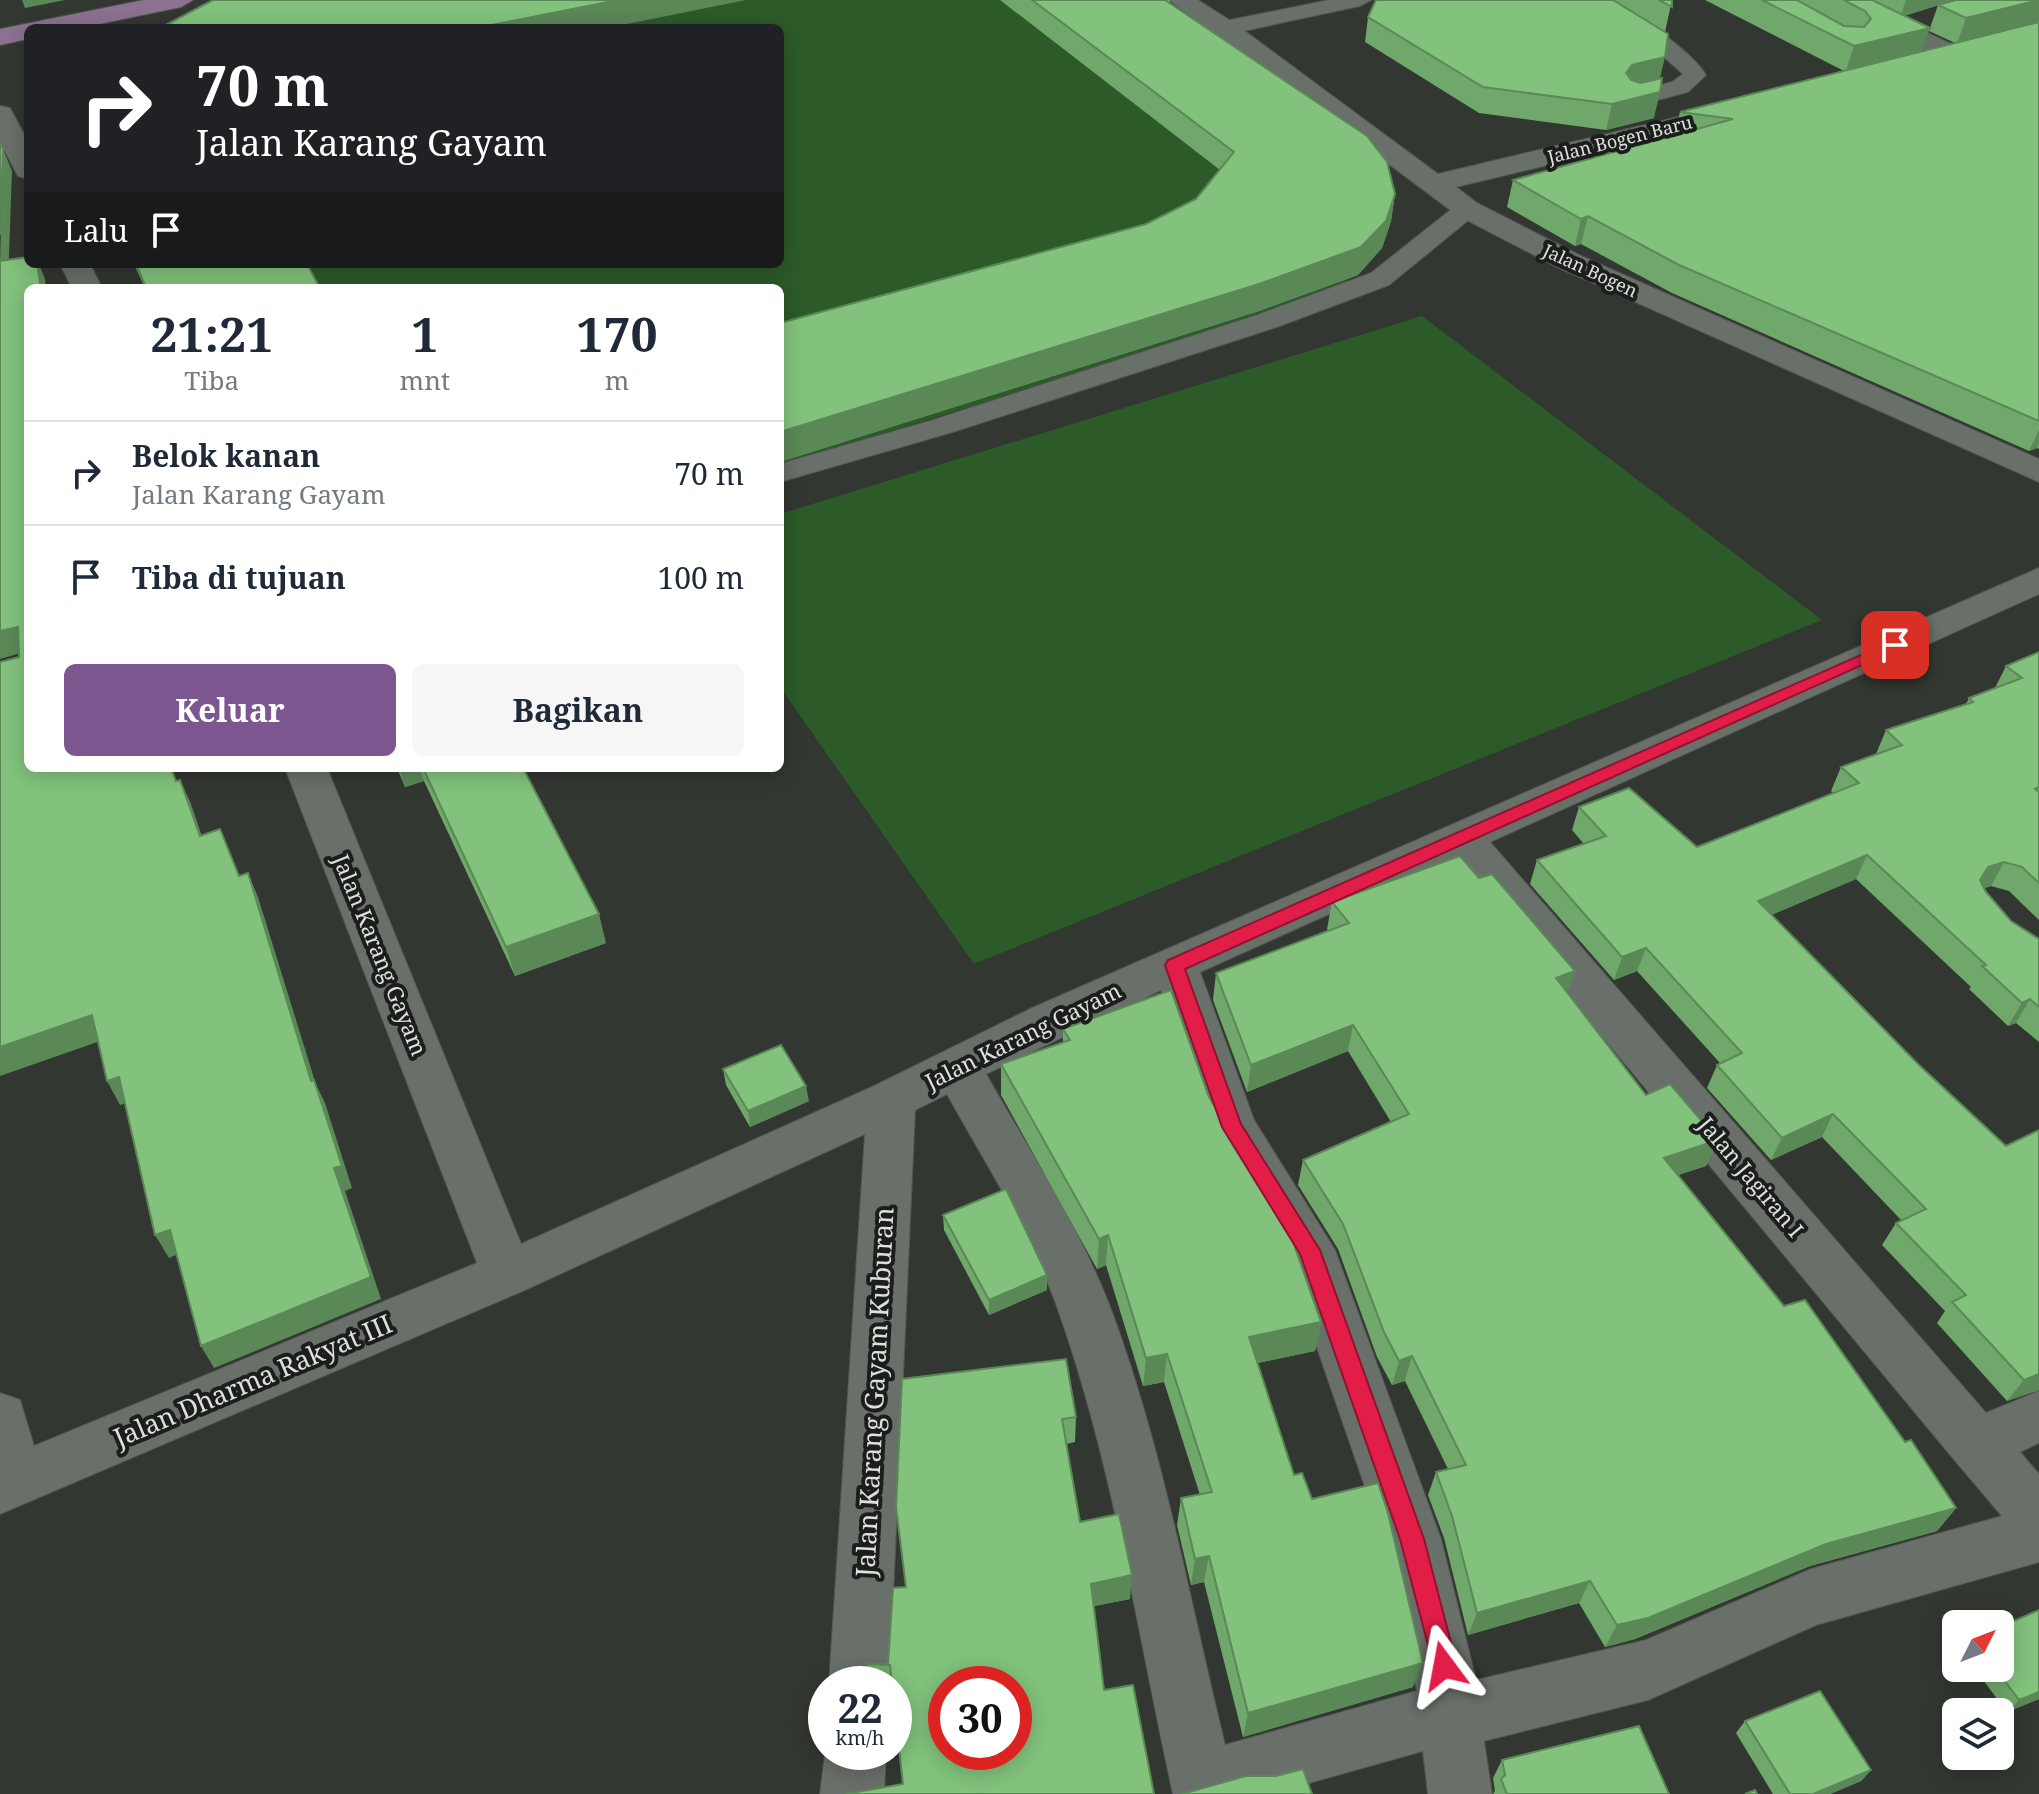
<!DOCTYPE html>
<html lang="id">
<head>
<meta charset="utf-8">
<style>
	:root { --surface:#fff; --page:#f6f6f7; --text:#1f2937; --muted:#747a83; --line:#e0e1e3; --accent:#7c568e }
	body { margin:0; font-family:"Noto Serif",serif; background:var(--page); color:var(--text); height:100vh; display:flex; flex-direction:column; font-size:30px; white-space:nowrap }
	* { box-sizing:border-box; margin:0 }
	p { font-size:26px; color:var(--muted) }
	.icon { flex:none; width:44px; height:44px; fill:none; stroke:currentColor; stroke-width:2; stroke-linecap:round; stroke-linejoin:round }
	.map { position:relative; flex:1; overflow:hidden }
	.drawer { position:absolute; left:24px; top:284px; width:760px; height:488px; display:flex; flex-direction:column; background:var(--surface); border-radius:12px; box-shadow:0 4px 20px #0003 }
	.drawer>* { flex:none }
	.top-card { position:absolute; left:24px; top:24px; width:760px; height:244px; border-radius:12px; box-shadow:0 4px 20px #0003; background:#202124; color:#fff; overflow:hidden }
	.needle { width:52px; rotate:48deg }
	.tools { position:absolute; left:1942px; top:1610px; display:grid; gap:16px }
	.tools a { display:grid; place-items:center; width:72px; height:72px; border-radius:12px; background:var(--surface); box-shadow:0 4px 20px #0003; font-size:40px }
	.speed { position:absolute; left:808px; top:1666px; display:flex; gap:16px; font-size:40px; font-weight:700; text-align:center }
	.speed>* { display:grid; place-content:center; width:104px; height:104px; border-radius:50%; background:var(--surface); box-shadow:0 4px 20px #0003; line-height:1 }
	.speed small { font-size:20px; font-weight:400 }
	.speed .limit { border:12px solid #d22; background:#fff; color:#111 }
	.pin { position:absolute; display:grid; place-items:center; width:68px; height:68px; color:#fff; margin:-34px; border-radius:16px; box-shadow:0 4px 12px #0006 }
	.me { position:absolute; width:88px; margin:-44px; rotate:347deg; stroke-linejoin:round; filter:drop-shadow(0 0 6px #0008) }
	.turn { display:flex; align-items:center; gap:28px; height:168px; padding:0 40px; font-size:36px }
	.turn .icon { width:104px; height:104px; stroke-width:2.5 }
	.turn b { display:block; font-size:56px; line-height:68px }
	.then { display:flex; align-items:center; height:76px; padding:0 40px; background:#0003; gap:16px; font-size:30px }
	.eta { display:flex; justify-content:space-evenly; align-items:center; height:136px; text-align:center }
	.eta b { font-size:48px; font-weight:700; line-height:56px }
	.button { display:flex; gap:16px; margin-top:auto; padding:16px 40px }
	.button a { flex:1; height:92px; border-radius:12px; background:var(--accent); color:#fff; font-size:32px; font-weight:700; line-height:92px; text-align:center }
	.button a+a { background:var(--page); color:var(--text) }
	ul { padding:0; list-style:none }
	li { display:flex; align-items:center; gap:24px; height:104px; padding:0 40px; border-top:2px solid var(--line) }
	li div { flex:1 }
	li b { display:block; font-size:30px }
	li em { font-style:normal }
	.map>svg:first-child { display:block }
	.green { fill:#2c5a29 }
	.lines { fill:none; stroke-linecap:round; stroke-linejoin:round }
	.service-casing { stroke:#515550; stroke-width:2 }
	.minor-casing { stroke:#515550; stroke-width:2 }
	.primary-casing { stroke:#515550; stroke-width:2 }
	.service { fill:#696f69; fill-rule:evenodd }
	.minor { fill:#696f69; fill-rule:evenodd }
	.primary { fill:#8c7190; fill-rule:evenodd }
	.wall { fill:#70a76b; fill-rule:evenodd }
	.shaded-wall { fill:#5b8857 }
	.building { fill:#82c27c; stroke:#5b8857; stroke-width:2; fill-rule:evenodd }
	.route { fill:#e11d48; stroke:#92132f; stroke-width:2 }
	.labels { text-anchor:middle; stroke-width:8; stroke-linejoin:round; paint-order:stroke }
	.far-street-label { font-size:18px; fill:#dde0dd; stroke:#1b1e1b }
	.street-label { font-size:22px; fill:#dde0dd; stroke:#1b1e1b }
	.near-street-label { font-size:26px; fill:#dde0dd; stroke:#1b1e1b }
</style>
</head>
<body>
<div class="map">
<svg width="2039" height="1794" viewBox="0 0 2039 1794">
	<rect width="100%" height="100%" fill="#323731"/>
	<g class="green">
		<path d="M327,0H1127L1391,221C1375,271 1346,283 1301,306L780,465V288H145L134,264H780V28H269Z"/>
		<polygon points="1422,316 1822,620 974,964 780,687 780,514"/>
	</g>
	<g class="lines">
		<g class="service-casing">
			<g id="service">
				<polygon points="1329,0 1371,0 1360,6 1225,35 1214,28 1225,21"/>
				<path d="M1573,0C1581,0 1591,0 1599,0C1628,6 1691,50 1706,75L1688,92L1635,106L1627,104L1623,99L1627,94L1672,82L1683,74L1655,49Z"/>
				<polygon points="1467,201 1480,209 1476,214 1389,285 1277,327 953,432 780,482 780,464 933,420 1257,315 1371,273 1458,204"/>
			</g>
		</g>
		<g class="minor-casing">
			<g id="minor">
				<polygon points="1169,0 1198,0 1234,23 1438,174 1733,104 1743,106 1747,112 1743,118 1456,187 1477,203 1579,255 2039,459 2039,482 1557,267 1457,215"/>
				<polygon points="1826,0 1858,0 1964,50 1968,56 1964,62 1946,62 1829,5"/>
				<polygon points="0,106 10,108 28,142 28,179 18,176 0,142"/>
				<polygon points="60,264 90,264 102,288 72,288"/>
				<path d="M2039,568V594L1490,842L1986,1413L2039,1391V1443L2020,1452L2039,1474V1562L1816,1625L1648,1700L1484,1741L1492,1794H1428L1423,1751L1270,1794H1173C1137,1631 1113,1462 1056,1304C1029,1230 985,1163 947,1094L915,1110L889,1684H829L865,1134L525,1290L0,1514V1393L20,1400L34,1446L477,1263L285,768H327L521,1244L874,1086L1032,1008ZM1454,858L1957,1463L2002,1516L1811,1569L1646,1640L1476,1680L1441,1539L1335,1250L1254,1120L1200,972ZM1161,990L1208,1127L1286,1258L1383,1539L1417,1691L1225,1745C1189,1598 1163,1447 1109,1304C1077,1223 1029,1150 986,1074Z"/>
				<polygon points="826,1747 826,1752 886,1752 884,1794 820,1794"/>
			</g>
		</g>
		<g class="primary-casing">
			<polygon id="primary" points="144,0 193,0 181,7 80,28 28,28 28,39 0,45 0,29"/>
		</g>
		<use href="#service" class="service"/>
		<use href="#minor" class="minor"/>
		<use href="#primary" class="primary"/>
	</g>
	<g class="wall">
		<polygon points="1000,0 1170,0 1170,4 1395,194 1391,221 1382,248 1358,275 1256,312 780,462 780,323 1146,224 1196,199 1220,170"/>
		<polygon points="1376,0 1672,0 1665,32 1654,118 1606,130 1479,113 1365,42 1368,17"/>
		<path d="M1705,0H2039V449L2037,448L2029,451L1672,293L1581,244L1575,246L1507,207L1513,180L1674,136L1680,112L1844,71ZM1948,2L1938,5L1929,31L1955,43L1922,51L1904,16Z"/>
		<polygon points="134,264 307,264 320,288 145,288"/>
		<polygon points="2039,652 2039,920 2009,891 1991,886 1984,888 1986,892 2011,921 2039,939 2039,1042 2016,1023 2008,1026 1969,989 1971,987 1856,879 1771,915 1918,1064 2006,1146 2039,1130 2039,1390 2007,1401 1937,1323 1945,1311 1882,1245 1896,1223 1901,1220 1822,1137 1771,1160 1707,1088 1717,1065 1720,1063 1637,971 1614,980 1530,884 1537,860 1584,844 1572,830 1579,807 1697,847 1833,793 1831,791 1841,767 1876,754 1886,730 1966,704 1969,698 1995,688 2006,666"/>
		<polygon points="397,768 523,768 606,943 515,976 424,781 405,787"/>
		<polygon points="1332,902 1568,994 1646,1095 1718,1140 1706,1166 1678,1175 1784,1306 1905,1442 1956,1508 1937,1531 1810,1566 1635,1639 1605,1647 1579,1603 1468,1635 1444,1538 1428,1495 1436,1472 1448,1469 1405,1381 1392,1385 1377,1357 1338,1249 1298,1185 1303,1160 1391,1122 1348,1051 1247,1092 1213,1000 1216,973 1329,931 1327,929"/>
		<polygon points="1063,1029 1209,1097 1321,1322 1315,1351 1257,1363 1294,1475 1312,1499 1413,1687 1243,1737 1204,1582 1191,1585 1177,1525 1181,1498 1200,1495 1164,1382 1143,1386 1106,1265 1097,1269 1001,1095 1001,1064 1063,1042"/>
		<polygon points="723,1069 809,1101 750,1127 726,1085"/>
		<polygon points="943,1215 1047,1290 989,1315 944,1230"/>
		<polygon points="902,1379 1076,1417 1075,1442 1066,1444 1080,1522 1130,1599 1094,1606 903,1784 894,1684 870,1684 867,1664 888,1664 906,1587"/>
		<polygon points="2039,1610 2039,1699 2007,1712 1974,1668 2000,1668"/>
		<polygon points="1745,1721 1871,1770 1861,1781 1830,1794 1773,1794 1736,1733"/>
		<polygon points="1502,1760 1669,1794 1493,1794 1495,1791 1493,1778"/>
	</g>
	<g class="shaded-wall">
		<polygon points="22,0 65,0 25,8"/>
		<polygon points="618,0 746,0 607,28 476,28"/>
		<polygon points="1906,0 1956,0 1900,17"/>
		<polygon points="2039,0 2039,21 1957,44 1966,18"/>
		<polygon points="1930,28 1921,53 1846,71 1854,46"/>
		<polygon points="1665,57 1659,82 1626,91 1626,73 1632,65"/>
		<polygon points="1660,92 1654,118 1606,130 1612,104"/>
		<polygon points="3,149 12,171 8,284 0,264"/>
		<polygon points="1395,194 1391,221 1382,248 1358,275 1256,312 780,462 780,432"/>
		<polygon points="1588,216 1581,244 1575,246 1581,219"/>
		<polygon points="37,264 39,264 45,279 46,288 41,288"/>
		<polygon points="2039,430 2039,443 2037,448 2029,451"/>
		<polygon points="18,627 28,651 0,659 0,631"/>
		<polygon points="399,768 420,768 424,781 405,787"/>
		<polygon points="180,780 191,804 210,860 200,836"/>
		<polygon points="1867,855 1856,879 1748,925 1758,901"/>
		<polygon points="2004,862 1991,886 1975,891 1988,867"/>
		<polygon points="248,873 258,897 322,1104 311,1081"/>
		<polygon points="599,914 606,943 515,976 506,947"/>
		<polygon points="1646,948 1637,971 1614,980 1622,957"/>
		<polygon points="1575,971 1566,998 1556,978"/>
		<polygon points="2030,999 2016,1023 2008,1026 2022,1003"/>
		<polygon points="92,1015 106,1039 0,1076 0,1047"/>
		<polygon points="1353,1025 1348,1051 1247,1092 1251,1065"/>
		<polygon points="119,1077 132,1101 120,1105 107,1081"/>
		<polygon points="314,1080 325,1103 352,1188 345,1191 381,1299 214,1368 201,1346 334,1168"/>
		<polygon points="806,1086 809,1101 750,1127 748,1111"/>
		<polygon points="1833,1114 1822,1137 1771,1160 1782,1138"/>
		<polygon points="1718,1140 1706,1166 1653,1183 1664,1158"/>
		<polygon points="170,1230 183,1252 169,1258 155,1235"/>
		<polygon points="1108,1235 1106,1265 1097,1269 1099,1239"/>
		<polygon points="1047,1275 1047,1290 989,1315 989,1300"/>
		<polygon points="1321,1322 1315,1351 1244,1366 1249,1337"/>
		<polygon points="1167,1354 1164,1382 1143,1386 1146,1358"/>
		<polygon points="1412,1356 1405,1381 1392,1385 1399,1361"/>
		<polygon points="2039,1374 2039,1390 2007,1401 2024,1380"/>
		<polygon points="1956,1508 1937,1531 1810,1566 1635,1639 1605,1647 1617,1625 1826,1544"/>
		<polygon points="1209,1556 1204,1582 1191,1585 1195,1559"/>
		<polygon points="1132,1575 1130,1599 1090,1607 1091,1584"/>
		<polygon points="1590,1581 1579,1603 1468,1635 1477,1613"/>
		<polygon points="1423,1663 1413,1687 1243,1737 1248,1713"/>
		<polygon points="2039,1692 2039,1699 2007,1712 2019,1700"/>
		<polygon points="1871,1770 1861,1781 1830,1794 1813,1794"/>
	</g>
	<g class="building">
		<polygon points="213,0 618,0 476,28 160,28"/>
		<polygon points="1032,0 1165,0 1367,136 1387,162 1395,194 1386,221 1361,247 1259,284 780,432 780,323 1146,224 1196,199 1234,152"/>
		<polygon points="1376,0 1613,0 1668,34 1665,57 1632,65 1626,73 1631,80 1640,83 1662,78 1660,92 1612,104 1483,87 1368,17"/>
		<polygon points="1659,0 1672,0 1672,7"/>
		<polygon points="1762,0 1797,0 1844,26 1864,27 1871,19 1865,11 1844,0 1872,0 1930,28 1854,46"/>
		<polygon points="1956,0 2039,0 1966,18 1938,5"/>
		<polygon points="2039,22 2039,421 1679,265 1588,216 1581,219 1513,180 1733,119 1680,112"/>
		<polygon points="0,143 3,149 0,235"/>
		<polygon points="28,257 28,264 37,264 41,288 28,288 28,768 171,768 176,781 180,780 200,836 220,829 239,876 248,873 311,1081 314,1080 342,1166 334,1168 371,1277 201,1346 170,1230 155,1235 119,1077 107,1081 92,1015 0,1047 0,662 19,657 18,627 0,631 0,261"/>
		<polygon points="136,264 307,264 320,288 146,288"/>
		<polygon points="2039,652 2039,787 2035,789 2039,792 2039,883 2022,867 2004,862 1988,867 1980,880 1986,892 2011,921 2039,939 2039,1007 2030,999 2022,1003 1982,966 1986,965 1867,855 1758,901 1918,1064 2006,1146 2039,1130 2039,1374 2024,1380 1952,1302 1966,1295 1896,1223 1926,1209 1833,1114 1782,1138 1717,1065 1742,1053 1646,948 1622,957 1537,860 1606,836 1579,807 1629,788 1697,847 1859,783 1841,767 1902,745 1886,730 1973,702 1969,698 2022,678 2006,666"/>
		<polygon points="423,768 523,768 599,914 506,947"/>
		<polygon points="1460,856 1479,878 1492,874 1575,971 1556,978 1646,1095 1670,1084 1718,1140 1664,1158 1784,1306 1805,1300 1905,1442 1911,1440 1956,1508 1826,1544 1648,1618 1617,1625 1590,1581 1477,1613 1452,1516 1436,1472 1466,1465 1412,1356 1399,1361 1384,1332 1343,1224 1303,1160 1409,1114 1353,1025 1251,1065 1216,973 1349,923 1332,902"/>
		<polygon points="1171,990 1209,1097 1289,1230 1321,1322 1249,1337 1294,1475 1302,1473 1312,1499 1378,1483 1388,1513 1423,1663 1248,1713 1209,1556 1195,1559 1181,1498 1212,1492 1167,1354 1146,1358 1108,1235 1099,1239 1001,1064 1070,1040 1063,1029"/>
		<polygon points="781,1045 806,1086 748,1111 723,1069"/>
		<polygon points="1006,1189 1047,1275 989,1300 943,1215"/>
		<path d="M1066,1359L1076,1417L1062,1419L1080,1522L1119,1514L1132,1575L1091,1584L1104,1690L1133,1685L1154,1794H845L903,1784L894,1704V1684H892L890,1665L867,1664H888L893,1588L906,1587L896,1507L902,1379ZM946,1684H1014V1752H946Z"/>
		<polygon points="2039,1610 2039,1692 2019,1700 1995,1668 2000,1668 2000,1627"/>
		<polygon points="1820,1691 1871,1770 1813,1794 1790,1794 1745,1721"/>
		<polygon points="1639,1726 1669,1794 1507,1794 1501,1779 1505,1775 1502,1760"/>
		<polygon points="1303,1769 1312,1794 1182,1794 1246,1776 1276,1776"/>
		<polygon points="1755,1790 1757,1794 1745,1794"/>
	</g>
	<polygon class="route" points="1895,640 1903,645 1900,648 1185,969 1241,1124 1320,1250 1424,1539 1457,1666 1453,1675 1444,1679 1436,1675 1400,1539 1300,1254 1222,1127 1165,965 1168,960"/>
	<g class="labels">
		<g class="far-street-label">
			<text transform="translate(1620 140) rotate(-14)" y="6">Jalan Bogen Baru</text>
			<text transform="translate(1590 271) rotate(25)" y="6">Jalan Bogen</text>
		</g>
		<g class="street-label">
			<text transform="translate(380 955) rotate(68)" y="8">Jalan Karang Gayam</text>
			<text transform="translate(1023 1036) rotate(-26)" y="8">Jalan Karang Gayam</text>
			<text transform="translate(1751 1177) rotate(50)" y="8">Jalan Jagiran I</text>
		</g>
		<g class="near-street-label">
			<text transform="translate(253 1381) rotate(-23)" y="9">Jalan Dharma Rakyat III</text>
			<text transform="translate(875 1392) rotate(-87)" y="9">Jalan Karang Gayam Kuburan</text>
		</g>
	</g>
</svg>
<div class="tools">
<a><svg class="needle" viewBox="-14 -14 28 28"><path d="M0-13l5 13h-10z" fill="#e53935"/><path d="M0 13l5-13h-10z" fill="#747a83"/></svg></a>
<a><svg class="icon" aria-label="layers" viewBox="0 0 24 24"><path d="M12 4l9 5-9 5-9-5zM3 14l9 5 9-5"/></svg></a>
</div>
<div class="speed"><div>22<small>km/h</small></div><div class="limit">30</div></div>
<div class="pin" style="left:1895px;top:645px;background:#d93025"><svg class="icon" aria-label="arrive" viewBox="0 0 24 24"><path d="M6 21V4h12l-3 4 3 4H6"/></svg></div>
<svg class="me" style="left:1444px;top:1666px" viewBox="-20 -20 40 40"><path d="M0-17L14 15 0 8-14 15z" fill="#e11d48" stroke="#fff" stroke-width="4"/></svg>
<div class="top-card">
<div class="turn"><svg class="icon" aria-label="right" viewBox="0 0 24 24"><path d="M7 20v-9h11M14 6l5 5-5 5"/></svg><div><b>70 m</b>Jalan Karang Gayam</div></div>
<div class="then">Lalu<svg class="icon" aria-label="arrive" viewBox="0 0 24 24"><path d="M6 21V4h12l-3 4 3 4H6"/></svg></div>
</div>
<section class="drawer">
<div class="eta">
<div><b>21:21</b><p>Tiba</p></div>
<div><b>1</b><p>mnt</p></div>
<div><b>170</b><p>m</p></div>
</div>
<ul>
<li><svg class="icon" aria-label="right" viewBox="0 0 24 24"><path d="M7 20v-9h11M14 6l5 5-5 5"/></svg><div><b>Belok kanan</b><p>Jalan Karang Gayam</p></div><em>70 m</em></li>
<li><svg class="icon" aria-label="arrive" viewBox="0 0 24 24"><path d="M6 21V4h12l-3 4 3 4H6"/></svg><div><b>Tiba di tujuan</b></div><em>100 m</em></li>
</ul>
<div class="button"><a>Keluar</a><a>Bagikan</a></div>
</section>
</div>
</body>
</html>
